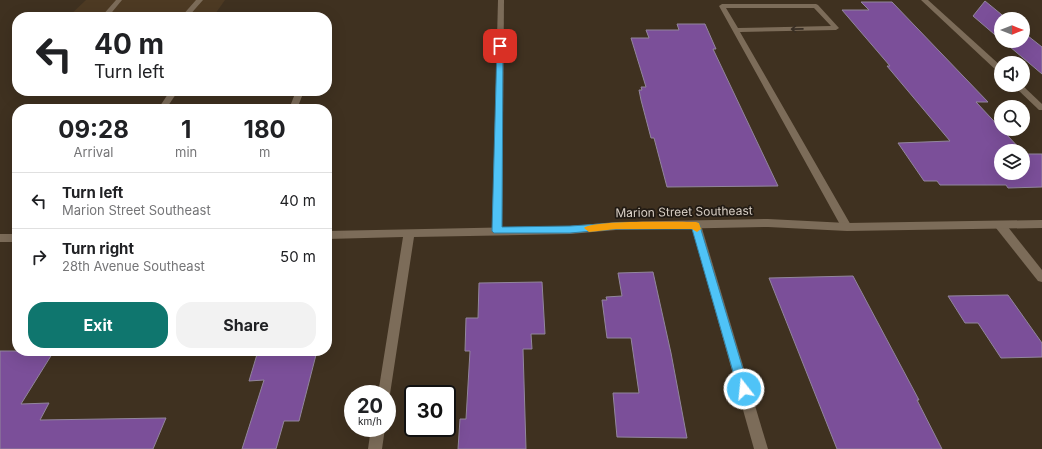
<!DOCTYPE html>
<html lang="en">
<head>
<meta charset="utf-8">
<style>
	:root { --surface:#fff; --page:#f2f2f2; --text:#202124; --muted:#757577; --line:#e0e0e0; --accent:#0f766e }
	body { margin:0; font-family:Inter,sans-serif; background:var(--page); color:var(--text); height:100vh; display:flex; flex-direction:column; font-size:15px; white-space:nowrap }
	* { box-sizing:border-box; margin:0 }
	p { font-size:13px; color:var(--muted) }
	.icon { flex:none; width:22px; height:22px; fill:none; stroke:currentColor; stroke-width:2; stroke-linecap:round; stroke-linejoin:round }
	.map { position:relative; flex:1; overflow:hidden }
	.side { position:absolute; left:12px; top:104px; width:320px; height:252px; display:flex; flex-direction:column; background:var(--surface); border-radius:16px; box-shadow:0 4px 16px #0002 }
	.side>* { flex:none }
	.hud { position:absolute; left:12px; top:12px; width:320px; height:84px; border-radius:16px; box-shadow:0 4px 16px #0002; background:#fff; color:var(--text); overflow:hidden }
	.needle { width:26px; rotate:90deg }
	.buttons { position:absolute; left:994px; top:12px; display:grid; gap:8px }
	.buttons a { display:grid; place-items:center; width:36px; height:36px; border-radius:50%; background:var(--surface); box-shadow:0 4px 16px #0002; font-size:20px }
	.speed { position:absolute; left:344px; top:385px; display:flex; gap:8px; font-size:20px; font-weight:700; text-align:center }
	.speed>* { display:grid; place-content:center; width:52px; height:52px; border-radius:50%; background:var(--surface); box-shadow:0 4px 16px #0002; line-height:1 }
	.speed small { font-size:10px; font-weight:400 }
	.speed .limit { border:2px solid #111; border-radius:6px; background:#fff; color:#111 }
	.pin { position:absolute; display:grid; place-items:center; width:34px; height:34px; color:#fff; margin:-17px; border-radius:8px; box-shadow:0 2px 6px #0006 }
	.me { position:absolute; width:44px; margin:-22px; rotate:344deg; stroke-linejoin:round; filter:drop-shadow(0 0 3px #0008) }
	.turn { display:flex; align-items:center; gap:14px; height:84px; padding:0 16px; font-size:18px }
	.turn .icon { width:52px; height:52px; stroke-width:2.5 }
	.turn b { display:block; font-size:28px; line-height:34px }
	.eta { display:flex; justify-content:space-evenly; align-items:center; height:68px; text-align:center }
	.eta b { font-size:24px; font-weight:700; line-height:28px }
	.action { display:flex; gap:8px; margin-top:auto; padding:8px 16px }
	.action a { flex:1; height:46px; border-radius:16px; background:var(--accent); color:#fff; font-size:16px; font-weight:700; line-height:46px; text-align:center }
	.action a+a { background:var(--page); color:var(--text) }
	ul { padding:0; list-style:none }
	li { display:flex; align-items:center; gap:12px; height:56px; padding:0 16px; border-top:1px solid var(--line) }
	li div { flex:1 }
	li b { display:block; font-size:15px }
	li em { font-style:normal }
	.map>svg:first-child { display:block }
	.built { fill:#4d3a23 }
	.building { fill:#7b4f99; stroke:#92869c }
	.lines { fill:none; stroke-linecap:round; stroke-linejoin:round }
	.lane { fill:#7c6c59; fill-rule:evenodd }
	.street { fill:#7c6c59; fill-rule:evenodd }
	.secondary { fill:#7c6c59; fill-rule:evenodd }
	.oneway { stroke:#382e24 }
	.route { fill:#4fc3f7; stroke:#337fa1 }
	.slow { fill:#f59e0b }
	.labels { text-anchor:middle; stroke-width:3.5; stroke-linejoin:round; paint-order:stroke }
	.street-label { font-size:12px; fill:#d8cfc5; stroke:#211a13 }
</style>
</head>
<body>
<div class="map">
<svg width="1042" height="449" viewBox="0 0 1042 449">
	<rect width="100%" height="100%" fill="#3f3120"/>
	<polygon class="built" points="86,0 225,0 213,17 68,17"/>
	<g class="building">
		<polygon points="985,1 1007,19 1001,19 1001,40 973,16"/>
		<polygon points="861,2 892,2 988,102 976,102 1022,151 1001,151 1001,173 1023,173 1023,152 1025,154 1042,154 1042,187 1008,188 1006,185 940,185 937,181 924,181 898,143 950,141 887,66 890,66 842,10 869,10"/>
		<polygon points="677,24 705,24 716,49 713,49 778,186 667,187 654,138 651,138 641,100 639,90 642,90 641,87 646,87 631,38 649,38 646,30 679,30"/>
		<polygon points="1023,32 1042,47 1042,74 1003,41 1023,41"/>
		<polygon points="653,272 671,353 687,438 617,437 613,393 639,393 631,338 607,338 602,300 607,300 606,297 622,296 618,273"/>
		<polygon points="853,276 919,400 917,400 942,449 837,449 769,278"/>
		<polygon points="542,282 545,334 531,334 532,349 523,349 526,449 458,449 460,419 466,419 470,351 465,351 466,318 478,318 479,283"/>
		<polygon points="1008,295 1042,343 1042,357 1001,358 978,323 965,323 948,296"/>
		<polygon points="0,351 54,351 21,404 49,403 40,420 166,418 153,449 0,449"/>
		<polygon points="258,351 317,351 299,421 284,421 276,449 242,449 264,380 249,381"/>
	</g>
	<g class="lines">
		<g class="lane">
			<polygon points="116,0 122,0 108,17 101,17"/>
			<polygon points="196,0 203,0 188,17 181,17"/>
			<path d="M722,4H816L818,5L839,28L836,30L740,32L852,227L851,230H843L719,6ZM726,8H814L831,26L738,28Z"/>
			<polygon points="170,91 178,91 166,109 158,109"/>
			<polygon points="296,91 304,91 297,109 289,109"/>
		</g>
		<g class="street">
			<polygon points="498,0 504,0 502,231 501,234 493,234 492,231"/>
			<polygon points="921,0 928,0 1001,66 1001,72 998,72"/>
			<polygon points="1013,85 1022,85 1042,104 1042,110 1039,110"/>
			<polygon points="696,221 700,222 701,225 768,449 754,449 691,225 692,222"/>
			<polygon points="1000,221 1004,222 1042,270 1042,282 1038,281 996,228 995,225 996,222"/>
		</g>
		<g class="secondary">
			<polygon points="768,219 847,223 1042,220 1042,228 847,231 768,227 616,230 570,234 414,237 390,394 387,399 387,394 378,394 403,237 327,239 327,231 570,226 616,222"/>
			<rect x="0" y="234" width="17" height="8"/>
			<polygon points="371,428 385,428 382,449 368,449"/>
		</g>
	</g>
	<defs><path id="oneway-shaft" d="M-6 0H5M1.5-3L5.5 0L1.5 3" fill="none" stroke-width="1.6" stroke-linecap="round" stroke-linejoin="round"/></defs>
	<use class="oneway" href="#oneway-shaft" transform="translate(797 29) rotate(179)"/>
	<polygon class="route" points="500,44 503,46 502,227 570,226 616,223 699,223 749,389 748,393 744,395 739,393 738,389 692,229 616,229 570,233 494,233 492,231 497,46"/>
	<path class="slow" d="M696,222L699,223L701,229L697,232L692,229H616L589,232L584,228C590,220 680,222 696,222Z"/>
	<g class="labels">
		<g class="street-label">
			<text transform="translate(684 212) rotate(-1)" y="4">Marion Street Southeast</text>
		</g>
	</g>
</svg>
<div class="buttons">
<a><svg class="needle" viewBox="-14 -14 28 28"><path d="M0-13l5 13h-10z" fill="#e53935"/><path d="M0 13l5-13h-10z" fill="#757577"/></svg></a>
<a><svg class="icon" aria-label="sound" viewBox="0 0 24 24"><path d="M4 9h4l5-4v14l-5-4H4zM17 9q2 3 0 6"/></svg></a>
<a><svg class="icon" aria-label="search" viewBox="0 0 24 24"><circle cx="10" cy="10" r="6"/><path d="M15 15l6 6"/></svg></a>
<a><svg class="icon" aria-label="layers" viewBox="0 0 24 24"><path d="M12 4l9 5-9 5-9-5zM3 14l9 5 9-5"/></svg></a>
</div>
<div class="speed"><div>20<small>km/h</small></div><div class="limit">30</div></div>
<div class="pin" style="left:500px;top:46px;background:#d93025"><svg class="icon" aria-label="arrive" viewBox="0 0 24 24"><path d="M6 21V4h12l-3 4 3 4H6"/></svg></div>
<svg class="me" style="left:744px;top:389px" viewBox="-20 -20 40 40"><circle r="17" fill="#4fc3f7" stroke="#fff" stroke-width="3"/><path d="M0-11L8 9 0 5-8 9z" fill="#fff"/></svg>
<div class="hud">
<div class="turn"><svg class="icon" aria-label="left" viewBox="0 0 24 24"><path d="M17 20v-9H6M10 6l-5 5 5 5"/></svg><div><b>40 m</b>Turn left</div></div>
</div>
<section class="side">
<div class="eta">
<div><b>09:28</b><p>Arrival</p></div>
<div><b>1</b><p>min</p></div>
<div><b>180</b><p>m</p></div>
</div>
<ul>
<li><svg class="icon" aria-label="left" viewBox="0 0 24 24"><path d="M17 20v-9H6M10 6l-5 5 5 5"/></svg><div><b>Turn left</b><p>Marion Street Southeast</p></div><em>40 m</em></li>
<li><svg class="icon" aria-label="right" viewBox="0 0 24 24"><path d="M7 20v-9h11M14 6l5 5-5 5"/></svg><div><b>Turn right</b><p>28th Avenue Southeast</p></div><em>50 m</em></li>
</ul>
<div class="action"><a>Exit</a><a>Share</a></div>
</section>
</div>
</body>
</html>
